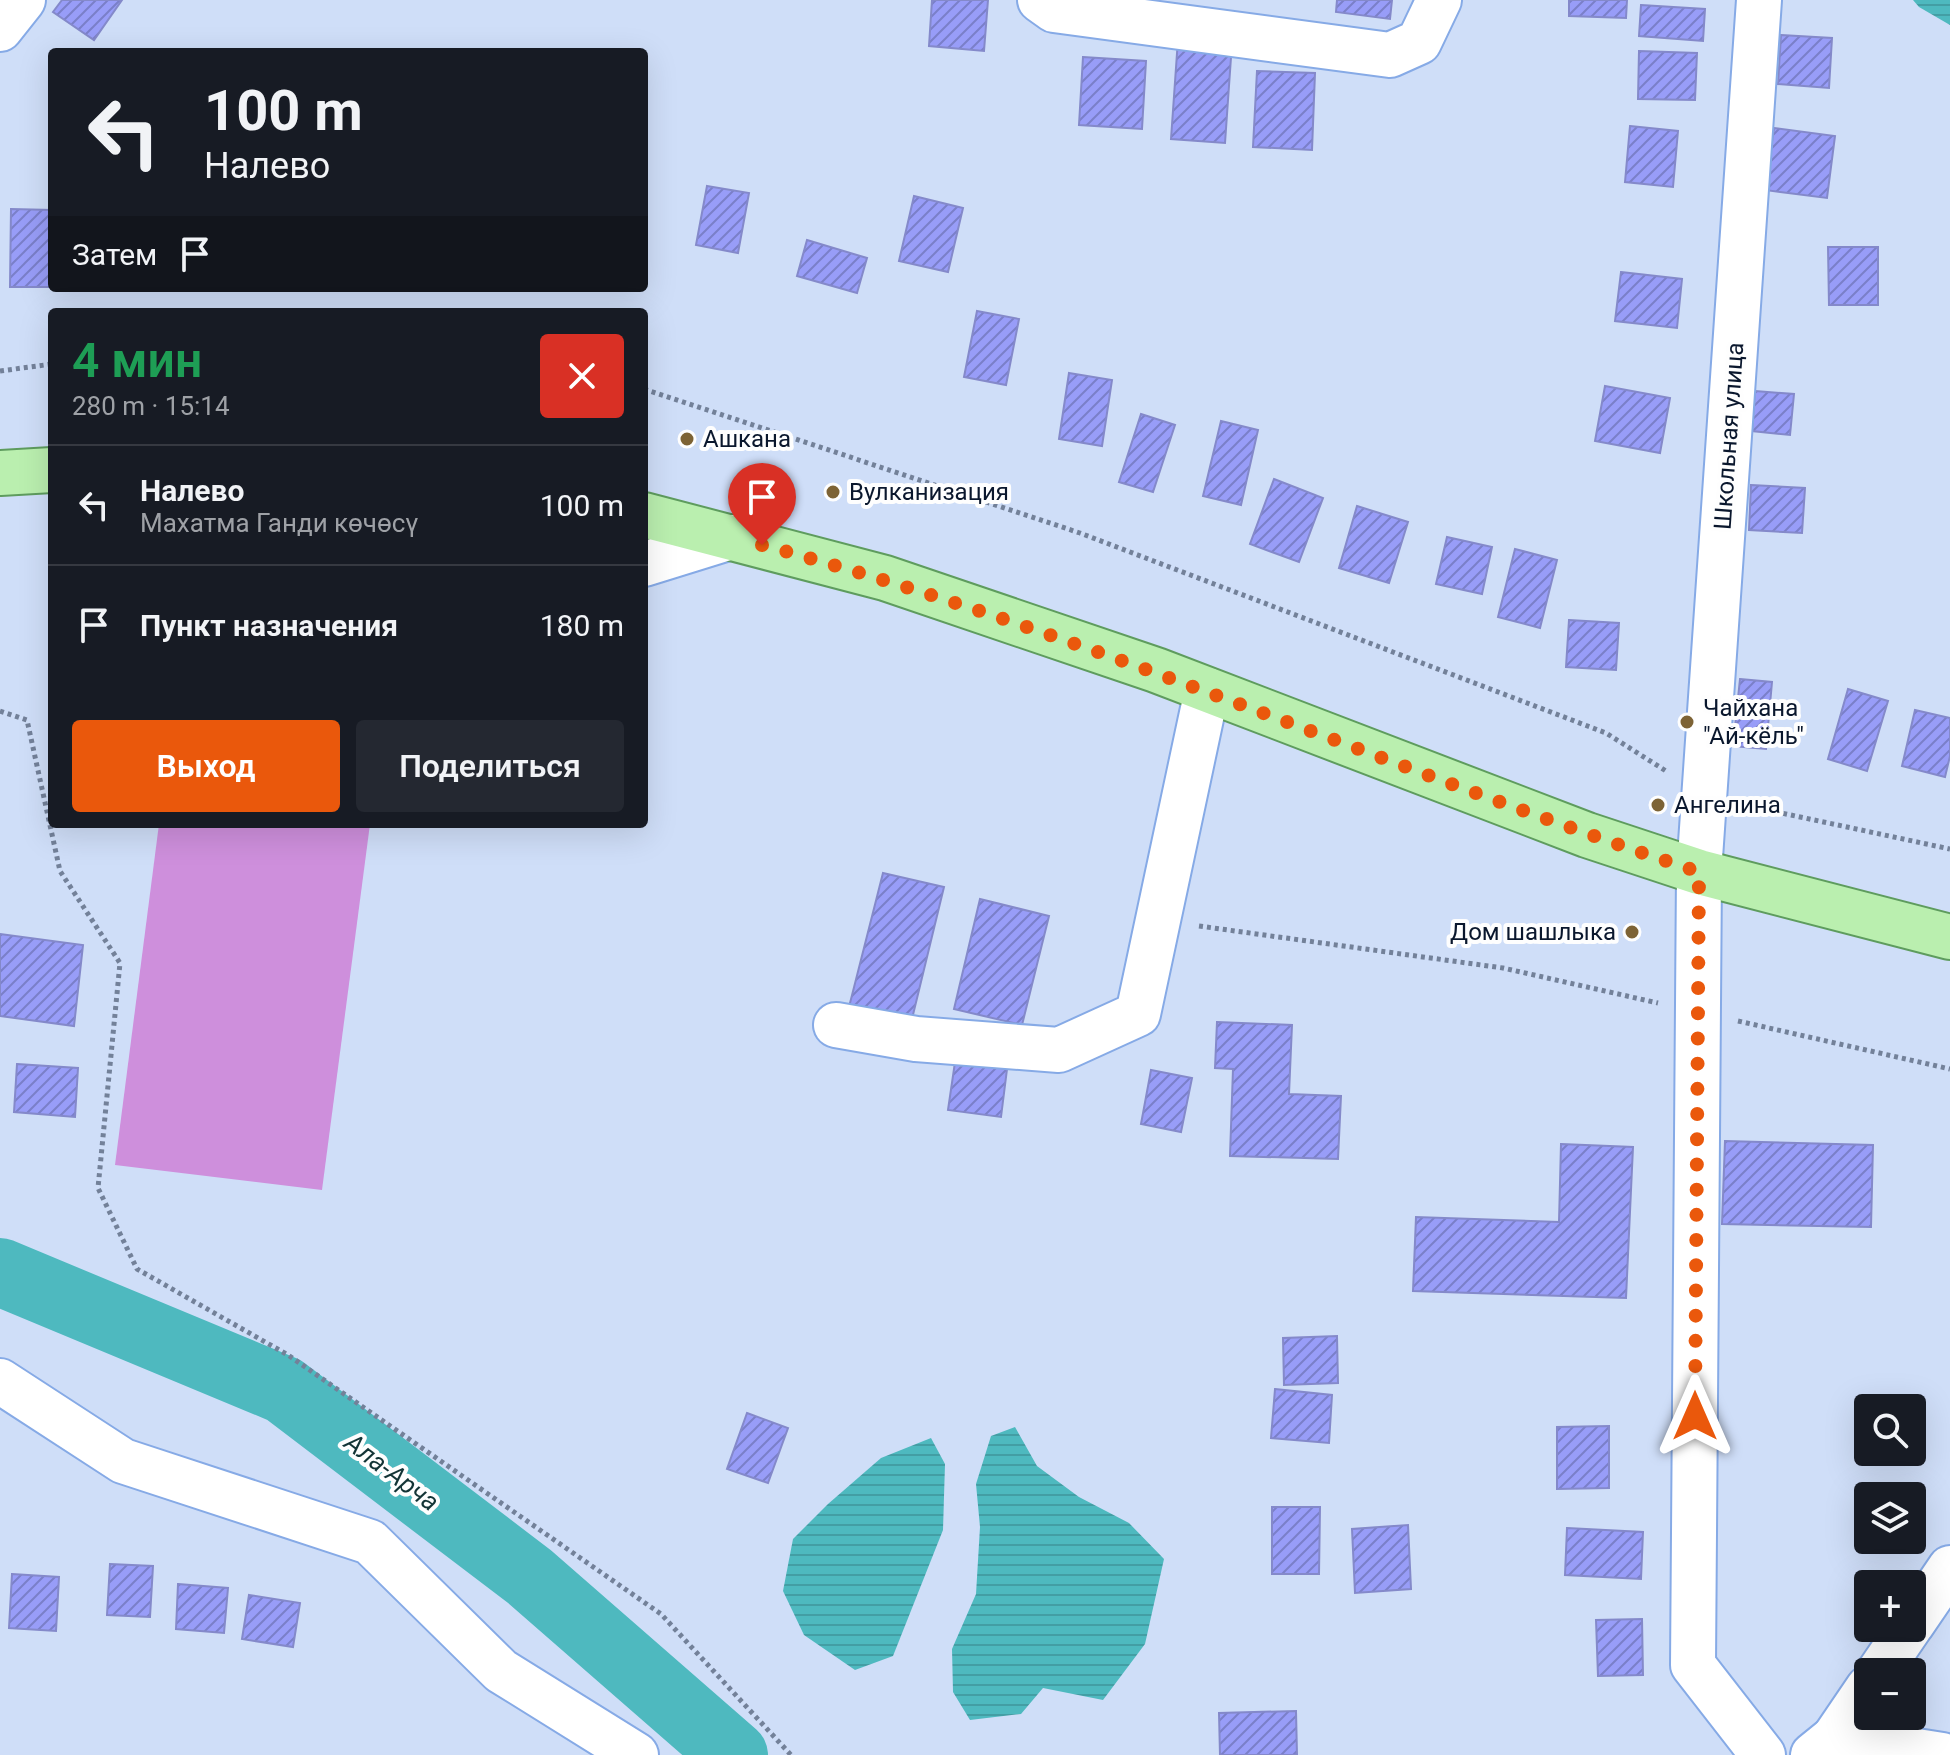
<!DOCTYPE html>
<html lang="ru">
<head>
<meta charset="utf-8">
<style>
	:root { --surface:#171b24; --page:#242831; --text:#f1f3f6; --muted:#9ea1a6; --line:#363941; --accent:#ea580c }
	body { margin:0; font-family:Roboto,sans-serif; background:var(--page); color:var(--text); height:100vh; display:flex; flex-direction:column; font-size:30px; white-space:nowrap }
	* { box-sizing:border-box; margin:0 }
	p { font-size:26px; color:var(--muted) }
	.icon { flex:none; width:44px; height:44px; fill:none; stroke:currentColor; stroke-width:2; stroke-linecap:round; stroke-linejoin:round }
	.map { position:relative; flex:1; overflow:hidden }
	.sheet { position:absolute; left:48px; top:308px; width:600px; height:520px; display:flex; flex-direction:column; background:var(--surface); border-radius:8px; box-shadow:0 8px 32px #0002 }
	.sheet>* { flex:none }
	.hud { position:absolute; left:48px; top:48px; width:600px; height:244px; border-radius:8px; box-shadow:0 8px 32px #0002; background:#171b24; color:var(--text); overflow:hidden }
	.fabs { position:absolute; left:1854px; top:1394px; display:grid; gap:16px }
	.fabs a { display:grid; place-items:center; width:72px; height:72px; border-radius:8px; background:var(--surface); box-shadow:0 8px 32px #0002; font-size:40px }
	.pin { position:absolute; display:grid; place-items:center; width:68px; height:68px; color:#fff; margin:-82px -34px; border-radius:50% 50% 50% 0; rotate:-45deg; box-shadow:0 0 8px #0007 }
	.pin .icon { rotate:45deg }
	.me { position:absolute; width:88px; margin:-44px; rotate:0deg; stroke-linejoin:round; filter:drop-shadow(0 0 6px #0008) }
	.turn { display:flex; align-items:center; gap:28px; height:168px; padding:0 24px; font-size:36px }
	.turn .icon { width:104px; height:104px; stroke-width:2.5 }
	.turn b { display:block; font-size:56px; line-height:68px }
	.then { display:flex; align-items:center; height:76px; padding:0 24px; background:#0003; gap:16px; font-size:30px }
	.round { display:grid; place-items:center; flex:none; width:84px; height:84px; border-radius:8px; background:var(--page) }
	.summary { display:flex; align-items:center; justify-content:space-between; height:136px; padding:0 24px }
	h1 { font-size:48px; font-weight:600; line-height:60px; color:#1e9e55 }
	.action { display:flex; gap:16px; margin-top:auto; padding:16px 24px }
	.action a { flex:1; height:92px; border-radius:8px; background:var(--accent); color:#fff; font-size:32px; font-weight:600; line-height:92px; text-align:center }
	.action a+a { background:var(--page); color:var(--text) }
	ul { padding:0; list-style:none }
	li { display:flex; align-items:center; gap:24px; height:120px; padding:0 24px; border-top:2px solid var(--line) }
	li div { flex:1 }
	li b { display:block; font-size:30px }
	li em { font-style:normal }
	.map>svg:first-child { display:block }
	.grass { fill:#ce8fdc }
	.water { fill:url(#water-rules) }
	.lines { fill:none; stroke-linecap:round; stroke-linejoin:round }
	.river { stroke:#4eb9bf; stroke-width:68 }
	.building { fill:url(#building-hatch); stroke:#8489ca; stroke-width:2 }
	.minor-casing { stroke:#86aae6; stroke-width:48 }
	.major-casing { stroke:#5e9c5e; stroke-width:48 }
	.path { stroke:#738199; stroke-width:5; stroke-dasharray:4 4; stroke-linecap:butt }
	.minor { stroke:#fff; stroke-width:44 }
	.major { stroke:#baefaf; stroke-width:44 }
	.route { stroke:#ea580c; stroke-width:14; stroke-dasharray:0 25.2 }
	.poi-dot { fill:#7d6335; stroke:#fefefe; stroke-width:3 }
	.labels { text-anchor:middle; stroke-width:8; stroke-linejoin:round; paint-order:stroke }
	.street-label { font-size:24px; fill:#0a172d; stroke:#fefefe }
	.poi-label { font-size:24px; fill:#0a172d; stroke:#fefefe; text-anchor:start }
	.water-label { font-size:26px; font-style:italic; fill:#133436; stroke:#fefefe }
</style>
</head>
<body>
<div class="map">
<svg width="1950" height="1755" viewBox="0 0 1950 1755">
	<defs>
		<pattern id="water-rules" width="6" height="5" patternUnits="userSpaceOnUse" patternTransform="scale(2)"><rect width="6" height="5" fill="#4eb9bf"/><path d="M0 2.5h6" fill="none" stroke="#439ea4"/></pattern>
		<pattern id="building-hatch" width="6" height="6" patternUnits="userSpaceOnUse" patternTransform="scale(2)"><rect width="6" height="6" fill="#989df8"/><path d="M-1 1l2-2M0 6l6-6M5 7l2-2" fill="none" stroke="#7a7fc9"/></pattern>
	</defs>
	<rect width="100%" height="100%" fill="#cfdef8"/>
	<polygon class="grass" points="159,824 370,824 322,1190 115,1165"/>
	<g class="water">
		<polygon points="1913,0 1950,0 1950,25 1919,7"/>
		<polygon points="1015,1427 1037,1466 1079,1497 1129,1523 1164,1559 1145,1644 1103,1700 1043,1688 1021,1714 970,1720 953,1692 952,1649 976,1594 980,1527 976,1484 991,1436"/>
		<polygon points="931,1438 945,1464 943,1530 893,1656 855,1670 804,1635 783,1591 793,1539 828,1504 881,1458"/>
	</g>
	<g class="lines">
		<polyline class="river" points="0,1272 284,1390 530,1577 734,1755"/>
	</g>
	<g class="building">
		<polygon points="62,0 122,0 94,40 53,12"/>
		<polygon points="932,0 988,0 984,51 929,46"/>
		<polygon points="1337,0 1392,0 1390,19 1336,12"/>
		<polygon points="1569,0 1627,0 1626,18 1569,16"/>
		<polygon points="1641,5 1705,9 1703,41 1639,36"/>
		<polygon points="1781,35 1832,38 1829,88 1778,84"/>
		<polygon points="1178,39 1232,43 1225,143 1171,139"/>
		<polygon points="1639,51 1697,53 1695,100 1638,99"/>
		<polygon points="1083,57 1146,61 1142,129 1079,125"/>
		<polygon points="1257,71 1315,73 1312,150 1253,147"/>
		<polygon points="1630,126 1678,131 1673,187 1625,182"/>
		<polygon points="1774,128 1835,136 1827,198 1765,190"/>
		<polygon points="707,186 749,193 738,253 696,245"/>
		<polygon points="914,196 963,208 948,272 899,261"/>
		<polygon points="11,209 52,210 52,287 10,287"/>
		<polygon points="807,240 867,258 857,293 797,276"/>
		<polygon points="1828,247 1878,247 1878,305 1829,305"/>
		<polygon points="1621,272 1682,279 1677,328 1615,321"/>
		<polygon points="977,311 1019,319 1006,385 964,377"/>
		<polygon points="1069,373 1112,380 1102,446 1059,439"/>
		<polygon points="1605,386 1670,398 1660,453 1595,441"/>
		<polygon points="1755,391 1794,394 1790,435 1752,431"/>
		<polygon points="1141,414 1175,425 1153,492 1119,482"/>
		<polygon points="1221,421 1258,430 1241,505 1203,496"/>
		<polygon points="1274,479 1323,498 1299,562 1250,544"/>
		<polygon points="1751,485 1805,488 1802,533 1749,530"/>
		<polygon points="1357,506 1408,522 1389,583 1339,568"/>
		<polygon points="1447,537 1492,547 1482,594 1436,584"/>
		<polygon points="1515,549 1557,560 1540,628 1498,617"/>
		<polygon points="1569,620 1619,623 1616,670 1566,667"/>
		<polygon points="1740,679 1772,682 1766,749 1733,746"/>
		<polygon points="1848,689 1888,701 1867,771 1828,759"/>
		<polygon points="1915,710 1950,718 1950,756 1945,777 1902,766"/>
		<polygon points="883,873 944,887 911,1023 849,1007"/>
		<polygon points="980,899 1049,916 1022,1025 954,1009"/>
		<polygon points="0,934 83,945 74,1026 0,1016"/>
		<polygon points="1217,1022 1292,1025 1289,1094 1341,1096 1338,1159 1230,1156 1233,1069 1215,1068"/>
		<polygon points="955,1062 1007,1069 1001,1117 948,1110"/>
		<polygon points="17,1064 78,1068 75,1117 14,1112"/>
		<polygon points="1151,1070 1192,1078 1181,1132 1141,1124"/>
		<polygon points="1725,1141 1873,1145 1871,1227 1722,1224"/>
		<polygon points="1561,1144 1633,1147 1626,1298 1413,1291 1416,1217 1559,1222"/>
		<polygon points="1337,1336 1338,1383 1284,1385 1283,1338"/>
		<polygon points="1275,1389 1332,1395 1329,1443 1271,1438"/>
		<polygon points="747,1413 788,1428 768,1483 727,1469"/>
		<polygon points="1609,1426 1609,1488 1557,1489 1557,1427"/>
		<polygon points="1272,1507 1320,1507 1319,1574 1272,1574"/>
		<polygon points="1408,1525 1411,1589 1355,1593 1352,1529"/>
		<polygon points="1567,1528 1643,1532 1641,1579 1565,1575"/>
		<polygon points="110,1564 153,1566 150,1617 107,1615"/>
		<polygon points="12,1574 59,1577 56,1631 9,1628"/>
		<polygon points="178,1584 228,1588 224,1633 176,1629"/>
		<polygon points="249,1595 300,1603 293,1647 242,1639"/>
		<polygon points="1642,1619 1643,1675 1598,1676 1596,1620"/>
		<polygon points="1296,1711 1297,1755 1220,1755 1219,1713"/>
	</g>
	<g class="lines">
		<g class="minor-casing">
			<g id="minor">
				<polyline points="1040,0 1054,10 1390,55 1419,42 1439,0"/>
				<polyline points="1759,0 1699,872 1693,1665 1763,1755"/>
				<polyline points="0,29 23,0"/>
				<polyline points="644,564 731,537"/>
				<polyline points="836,1025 916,1039 1059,1050 1138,1014 1207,690"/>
				<polyline points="0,1381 123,1461 370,1542 501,1671 636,1755"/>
				<polyline points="1912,1624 1950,1568"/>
				<polyline points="1879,1672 1909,1628"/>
				<polyline points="1834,1738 1868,1688"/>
				<polyline points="1813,1755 1834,1738 1942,1755"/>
			</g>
		</g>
		<g class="major-casing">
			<g id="major">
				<polyline points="0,473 52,470"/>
				<polyline points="644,515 885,578 1156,670 1587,835 1699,872 1950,937"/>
			</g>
		</g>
		<g class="path">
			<polyline points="0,371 52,364"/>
			<polyline points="644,389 1080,533 1606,733 1666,771"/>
			<polyline points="0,711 27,720 60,871 120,963 98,1188 137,1269 288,1355 661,1614 791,1755"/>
			<polyline points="1744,805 1950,849"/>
			<polyline points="1199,926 1503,968 1658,1003"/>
			<polyline points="1738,1021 1950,1069"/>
		</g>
		<use href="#minor" class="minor"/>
		<use href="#major" class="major"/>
	</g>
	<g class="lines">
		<path class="route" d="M762,545C1083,631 1385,768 1699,872L1695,1416"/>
	</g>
	<g class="poi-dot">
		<circle cx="687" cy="439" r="8"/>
		<circle cx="833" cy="492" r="8"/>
		<circle cx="1687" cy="722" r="8"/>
		<circle cx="1658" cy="805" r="8"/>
		<circle cx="1632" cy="932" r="8"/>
	</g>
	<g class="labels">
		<g class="street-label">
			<text transform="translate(1729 436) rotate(-86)" y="8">Школьная улица</text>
		</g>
		<g class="poi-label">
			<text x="703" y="447">Ашкана</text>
			<text x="849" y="500">Вулканизация</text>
			<text x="1703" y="716">Чайхана<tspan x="1703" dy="28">"Ай-кёль"</tspan></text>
			<text x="1674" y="813">Ангелина</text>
			<text x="1616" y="940" text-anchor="end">Дом шашлыка</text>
		</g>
		<g class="water-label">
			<text transform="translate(392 1472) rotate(37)" y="9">Ала-Арча</text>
		</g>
	</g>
</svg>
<div class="fabs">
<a><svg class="icon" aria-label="search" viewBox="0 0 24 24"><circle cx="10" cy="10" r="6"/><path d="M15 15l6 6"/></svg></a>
<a><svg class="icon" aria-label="layers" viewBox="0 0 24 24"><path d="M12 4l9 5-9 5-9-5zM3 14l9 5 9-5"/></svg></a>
<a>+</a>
<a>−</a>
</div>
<div class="pin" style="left:762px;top:545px;background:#d93025"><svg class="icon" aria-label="arrive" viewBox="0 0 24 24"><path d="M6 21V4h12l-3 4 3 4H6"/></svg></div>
<svg class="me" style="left:1695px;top:1416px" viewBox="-20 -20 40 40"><path d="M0-17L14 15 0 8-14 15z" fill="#ea580c" stroke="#fff" stroke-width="4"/></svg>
<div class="hud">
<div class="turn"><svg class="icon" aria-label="left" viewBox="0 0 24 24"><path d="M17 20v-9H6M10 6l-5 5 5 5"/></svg><div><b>100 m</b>Налево</div></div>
<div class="then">Затем<svg class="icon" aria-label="arrive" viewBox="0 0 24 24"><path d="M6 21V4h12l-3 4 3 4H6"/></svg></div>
</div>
<section class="sheet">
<div class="summary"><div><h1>4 мин</h1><p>280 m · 15:14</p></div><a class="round" style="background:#d93025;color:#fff"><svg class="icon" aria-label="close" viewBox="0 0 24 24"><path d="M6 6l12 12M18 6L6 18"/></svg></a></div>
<ul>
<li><svg class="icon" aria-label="left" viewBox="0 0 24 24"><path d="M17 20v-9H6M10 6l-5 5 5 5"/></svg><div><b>Налево</b><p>Махатма Ганди көчөсү</p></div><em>100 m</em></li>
<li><svg class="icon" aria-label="arrive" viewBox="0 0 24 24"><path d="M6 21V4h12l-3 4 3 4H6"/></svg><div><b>Пункт назначения</b></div><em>180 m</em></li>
</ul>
<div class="action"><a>Выход</a><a>Поделиться</a></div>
</section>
</div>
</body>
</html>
